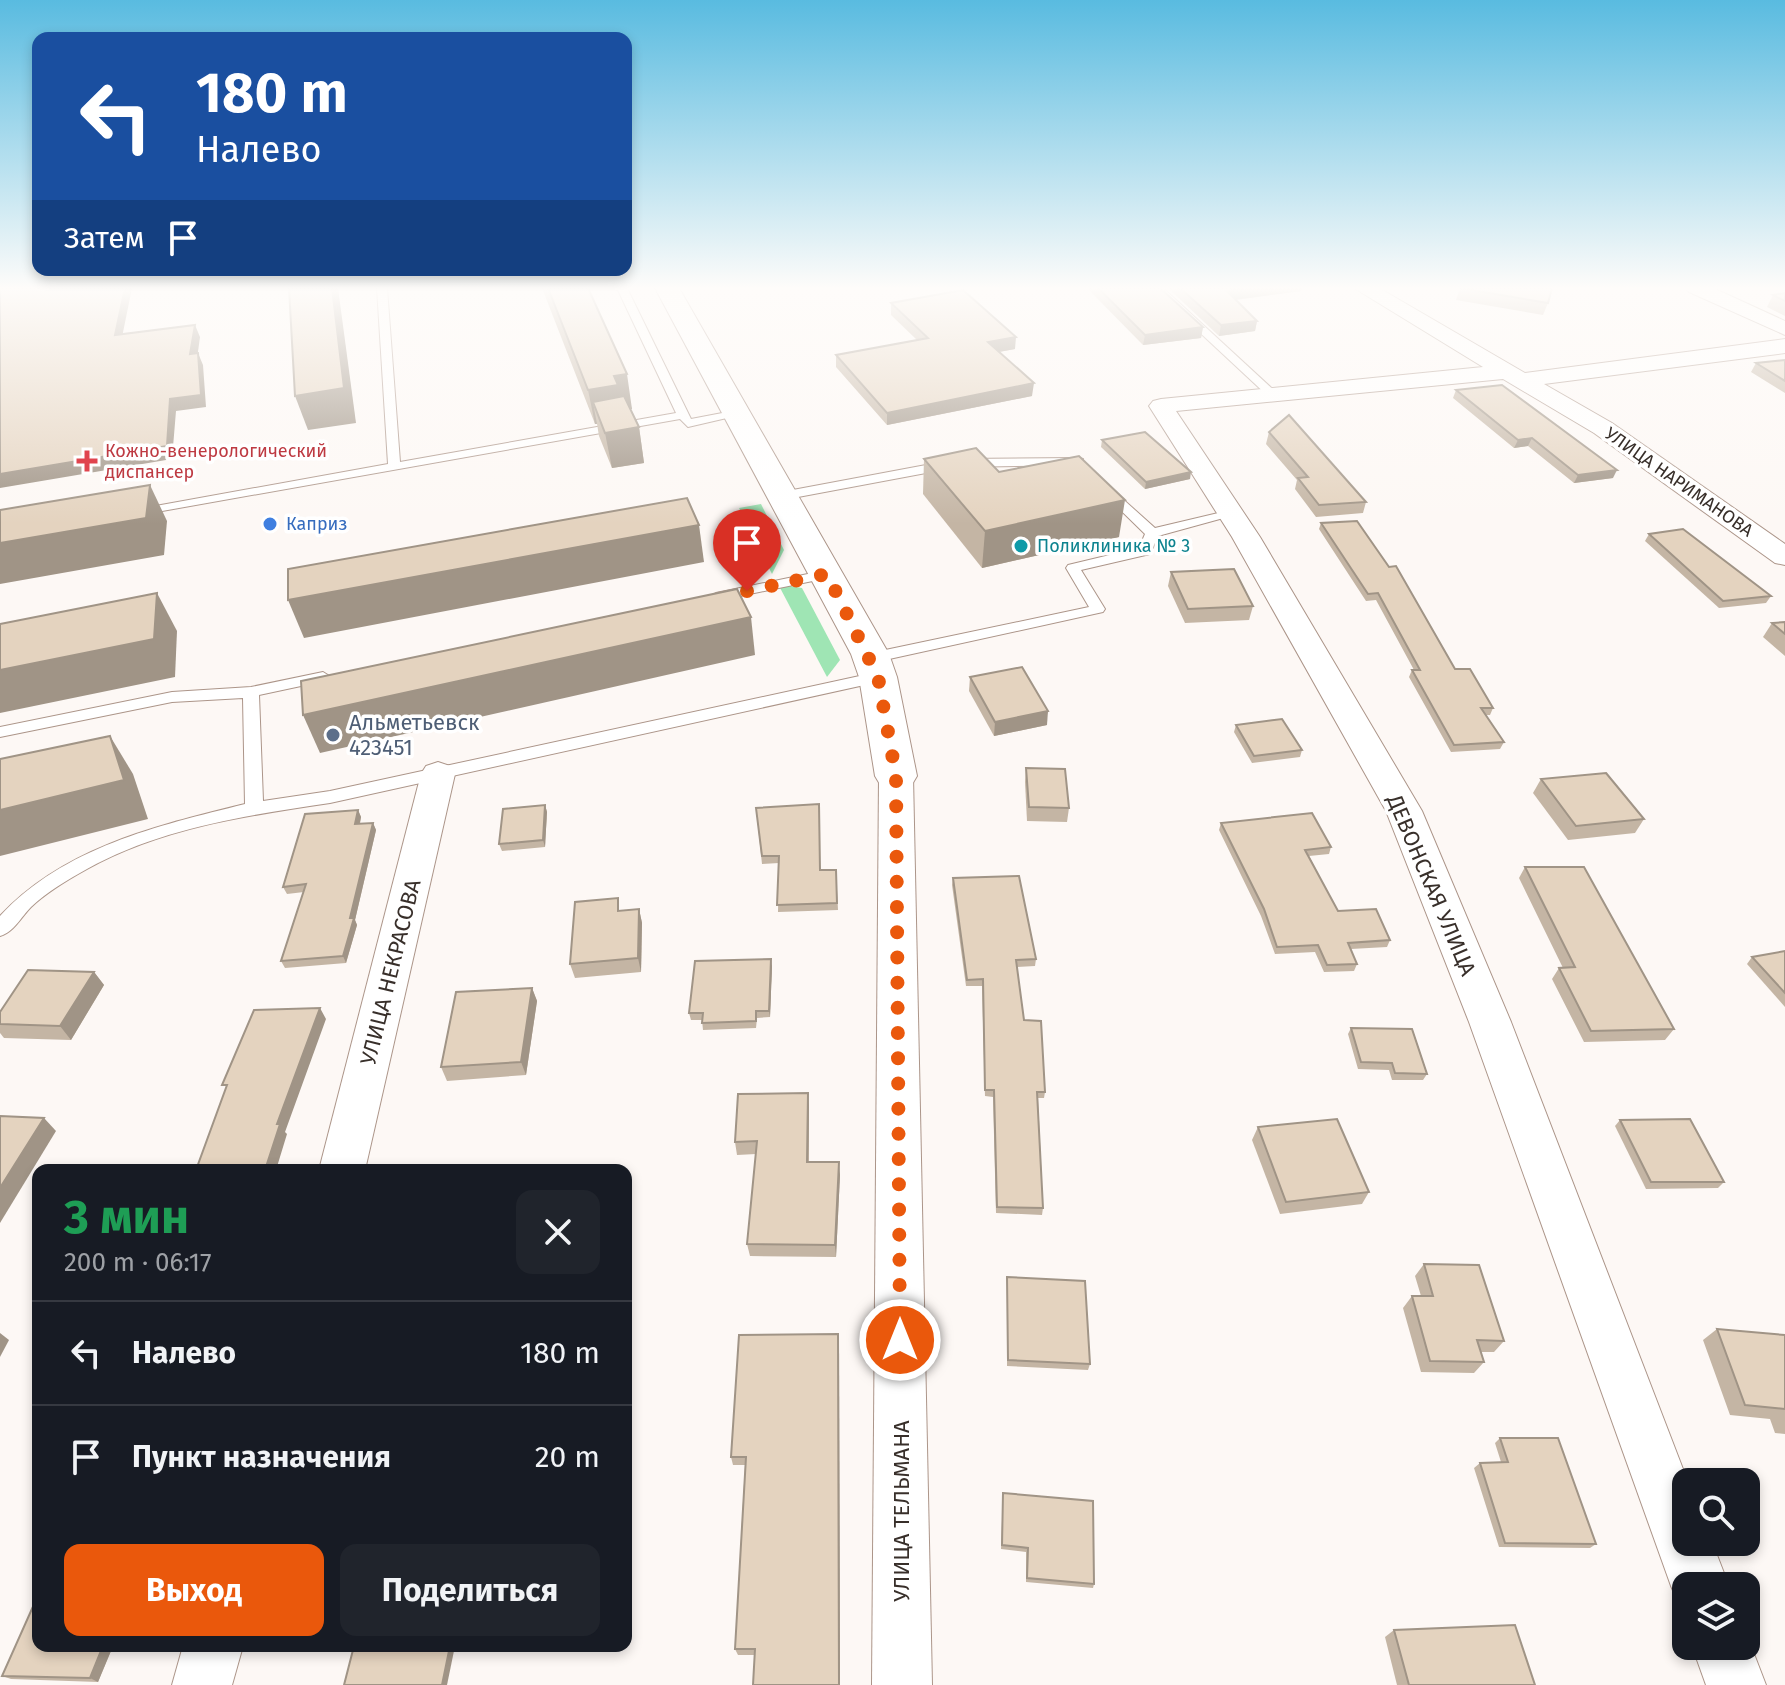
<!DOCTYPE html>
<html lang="ru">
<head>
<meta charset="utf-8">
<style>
	:root { --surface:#171b24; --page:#20242c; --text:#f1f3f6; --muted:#9ea1a6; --line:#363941; --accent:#ea580c }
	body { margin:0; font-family:"Fira Sans",sans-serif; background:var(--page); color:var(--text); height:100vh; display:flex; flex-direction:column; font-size:30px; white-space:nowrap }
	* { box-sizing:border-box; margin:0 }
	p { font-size:26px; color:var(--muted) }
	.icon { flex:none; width:44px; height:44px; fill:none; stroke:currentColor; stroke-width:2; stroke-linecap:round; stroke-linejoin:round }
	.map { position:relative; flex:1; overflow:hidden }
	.details { position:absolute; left:32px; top:1164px; width:600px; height:488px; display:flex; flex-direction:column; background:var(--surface); border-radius:16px; box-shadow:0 4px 12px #0003 }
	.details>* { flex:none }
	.guide { position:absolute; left:32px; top:32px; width:600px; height:244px; border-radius:16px; box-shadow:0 4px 12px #0003; background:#1a4fa0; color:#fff; overflow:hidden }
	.controls { position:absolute; left:1672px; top:1468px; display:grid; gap:16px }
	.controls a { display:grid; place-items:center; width:88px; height:88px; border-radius:16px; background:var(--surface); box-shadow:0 4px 12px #0003; font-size:40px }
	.pin { position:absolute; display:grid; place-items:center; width:68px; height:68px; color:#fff; margin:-82px -34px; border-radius:50% 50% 50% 0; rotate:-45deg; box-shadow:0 0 8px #0007 }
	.pin .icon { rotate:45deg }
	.me { position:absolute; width:88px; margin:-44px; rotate:0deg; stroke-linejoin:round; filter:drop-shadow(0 0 6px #0008) }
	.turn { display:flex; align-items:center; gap:28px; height:168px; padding:0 32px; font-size:36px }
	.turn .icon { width:104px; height:104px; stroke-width:2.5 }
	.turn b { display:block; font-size:56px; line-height:68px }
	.then { display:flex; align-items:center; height:76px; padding:0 32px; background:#0003; gap:16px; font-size:30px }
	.round { display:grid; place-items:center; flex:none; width:84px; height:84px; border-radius:16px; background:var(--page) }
	.summary { display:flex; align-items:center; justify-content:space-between; height:136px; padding:0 32px }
	h1 { font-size:48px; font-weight:700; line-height:60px; color:#1e9e55 }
	.primary-button { display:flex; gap:16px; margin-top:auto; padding:16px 32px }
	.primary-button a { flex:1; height:92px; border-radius:16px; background:var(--accent); color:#fff; font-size:32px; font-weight:700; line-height:92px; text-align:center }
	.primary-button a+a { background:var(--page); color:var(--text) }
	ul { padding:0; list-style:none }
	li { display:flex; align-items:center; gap:24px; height:104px; padding:0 32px; border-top:2px solid var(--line) }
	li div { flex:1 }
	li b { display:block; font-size:30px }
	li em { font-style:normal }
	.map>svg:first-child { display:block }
	.green { fill:#9fe5b4 }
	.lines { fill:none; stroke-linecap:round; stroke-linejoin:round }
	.service-casing { stroke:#ac9589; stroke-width:2 }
	.minor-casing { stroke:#ac9589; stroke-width:2 }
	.tertiary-casing { stroke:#ac9589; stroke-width:2 }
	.service { fill:#fff; fill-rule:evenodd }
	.minor { fill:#fff; fill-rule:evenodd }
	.tertiary { fill:#fff; fill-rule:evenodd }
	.wall { fill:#c4b5a4 }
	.shaded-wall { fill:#a09486 }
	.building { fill:#e4d3bf; stroke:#a09486; stroke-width:2 }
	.route { stroke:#ea580c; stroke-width:14; stroke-dasharray:0 25.2 }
	.health-dot { fill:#e0444e; stroke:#fff; stroke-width:3 }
	.shop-dot { fill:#3f7fe0; stroke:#fff; stroke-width:3 }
	.culture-dot { fill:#0f9aa8; stroke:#fff; stroke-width:3 }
	.service-dot { fill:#5c6f8a; stroke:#fff; stroke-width:3 }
	.labels { text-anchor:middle; stroke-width:7; stroke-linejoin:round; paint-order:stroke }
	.far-health-label { font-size:18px; fill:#be3a42; stroke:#fff; text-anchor:start }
	.far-street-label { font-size:18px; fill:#382f2a; stroke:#fff }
	.far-shop-label { font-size:18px; fill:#366cbe; stroke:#fff; text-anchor:start }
	.far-culture-label { font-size:18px; fill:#0d838f; stroke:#fff; text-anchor:start }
	.service-label { font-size:22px; fill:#4e5e75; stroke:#fff; text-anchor:start }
	.street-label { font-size:22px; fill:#382f2a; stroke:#fff }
</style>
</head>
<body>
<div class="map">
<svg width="1785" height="1685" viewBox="0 0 1785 1685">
	<rect width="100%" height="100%" fill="#fdf8f5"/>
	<g class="green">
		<polygon points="761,504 784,550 772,574 739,508"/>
		<polygon points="778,584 802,588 840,660 827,677"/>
	</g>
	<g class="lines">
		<g class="service-casing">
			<g id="service">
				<polygon points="377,288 387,288 400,462 676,413 617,288 627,288 691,419 738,410 744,414 688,427 680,419 134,516 134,510 139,509 388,464"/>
				<polygon points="1152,288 1163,288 1277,393 1277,397 1269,397"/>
				<polygon points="1079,458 1083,459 1083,465 958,467 782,500 775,496 782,492 958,459"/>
				<polygon points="1106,484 1155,528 1231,510 1238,514 1158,536 1150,554 1081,570 1105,609 1103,612 871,663 866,661 866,655 871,653 1089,607 1066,568 1068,565 1139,548 1145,534 1101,491 1100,488"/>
				<polygon points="827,570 832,571 832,577 716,601 709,597 716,593"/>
				<path d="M323,672L331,677L329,680L259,695L263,801L330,791L878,672L886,677L878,682L330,803C248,815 160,828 87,869C67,880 47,892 31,907C21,917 14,932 0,936V916C64,847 157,826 245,804L243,698L172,702L0,737V727L172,692L251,687Z"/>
			</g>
		</g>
		<g class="minor-casing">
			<g id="minor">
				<polygon points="1354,288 1379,288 1525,373 1785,339 1785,353 1544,384 1612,423 1785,544 1785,565 1775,563 1594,433 1503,379 1176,411 1260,537 1422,811 1511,1022 1688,1482 1686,1482 1686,1542 1712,1542 1729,1586 1686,1586 1686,1609 1680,1606 1671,1586 1469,1022 1386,811 1232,537 1149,406 1153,401 1161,399 1483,367"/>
				<polygon points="1686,288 1713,288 1785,321 1785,335 1689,292"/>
				<polygon points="438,762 450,766 455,774 365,1170 319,1170 421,774 426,766"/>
				<polygon points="896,764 908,768 913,776 932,1685 872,1685 879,776 884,768"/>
				<polygon points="1746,1633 1766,1685 1706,1685 1692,1646 1746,1646"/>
				<polygon points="183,1646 243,1646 232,1685 172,1685"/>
			</g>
		</g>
		<g class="tertiary-casing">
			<polygon id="tertiary" points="655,288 679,288 889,654 897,677 917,776 911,786 896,790 881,786 875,776 859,677 851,654"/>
		</g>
		<use href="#service" class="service"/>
		<use href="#minor" class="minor"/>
		<use href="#tertiary" class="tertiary"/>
	</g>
	<g class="wall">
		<polygon points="542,288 588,288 632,409 630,409 639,427 644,463 612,468 599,436 597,424 595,424"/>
		<polygon points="1087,288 1160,288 1203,327 1201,338 1143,345"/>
		<polygon points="1168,288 1302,288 1301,291 1236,300 1257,321 1255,331 1219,336"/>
		<polygon points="1460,288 1548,303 1543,315 1456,300"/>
		<polygon points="1785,293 1785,316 1767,307 1773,295"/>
		<polygon points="891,303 1015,349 999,352 1032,396 887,425 836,367 836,355 917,340 891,315"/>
		<polygon points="1785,360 1785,393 1751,372 1756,363"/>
		<polygon points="1456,390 1613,478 1574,483 1528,446 1514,448 1453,398"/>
		<polygon points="1269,432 1366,502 1363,513 1316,517 1295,489 1297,480 1266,444"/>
		<polygon points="1102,440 1190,479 1145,489 1101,447"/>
		<polygon points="924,459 999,472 1119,537 982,568 923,494"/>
		<polygon points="1321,523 1455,669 1493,708 1490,715 1486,715 1504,742 1500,749 1451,752 1409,677 1412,670 1414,670 1376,600 1366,601 1319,529"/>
		<polygon points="1649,534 1771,596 1766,603 1719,608 1645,541"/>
		<polygon points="1171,572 1253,606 1249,620 1185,623 1168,586"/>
		<polygon points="1785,622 1785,656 1763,637 1772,623"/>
		<polygon points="970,677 1047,725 994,736 969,691"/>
		<polygon points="1236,725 1302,750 1300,757 1252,763 1234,732"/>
		<polygon points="1026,768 1069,808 1067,822 1027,821 1025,782"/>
		<polygon points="1541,779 1644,819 1635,833 1568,840 1533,793"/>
		<polygon points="545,805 547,812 545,847 502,851 499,844"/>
		<polygon points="756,808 820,870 836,870 838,910 778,912 779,863 762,864"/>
		<polygon points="358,810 361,817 360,824 373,823 376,830 355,920 357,925 346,963 285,968 281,961 304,892 287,894 283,887"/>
		<polygon points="1221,823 1331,847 1329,854 1309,856 1338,911 1390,940 1387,947 1351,949 1357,964 1354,971 1324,972 1315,952 1275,954 1261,916 1219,830"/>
		<polygon points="1525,867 1674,1029 1665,1040 1584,1042 1552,979 1559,968 1563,968 1519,878"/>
		<polygon points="953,878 1036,959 1035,966 1017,967 1024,1020 1045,1092 1044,1098 1038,1098 1043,1208 1042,1215 996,1213 993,1097 985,1096 982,986 966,986 952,885"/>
		<polygon points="639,909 642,923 641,972 575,978 570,964"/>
		<polygon points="1785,951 1785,1007 1747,964 1752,957"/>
		<polygon points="772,966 770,1017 757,1018 756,1028 703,1030 702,1020 691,1020 689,1013"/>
		<polygon points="94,972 104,985 71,1040 4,1038 0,1033 0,1012"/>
		<polygon points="532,988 537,1001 526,1075 447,1081 441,1067"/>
		<polygon points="1351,1028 1427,1074 1423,1080 1392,1080 1389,1070 1358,1069 1348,1034"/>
		<polygon points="808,1093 809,1106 809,1162 840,1175 836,1257 750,1256 747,1244 756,1154 737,1155 735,1142"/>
		<polygon points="1620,1120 1724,1182 1718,1188 1646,1189 1615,1126"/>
		<polygon points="1258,1127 1369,1192 1362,1204 1280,1214 1252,1140"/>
		<polygon points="1424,1264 1504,1341 1494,1352 1480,1352 1484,1362 1474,1373 1421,1372 1403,1308 1412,1296 1421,1296 1415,1276"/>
		<polygon points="1007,1277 1090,1364 1088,1370 1007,1366"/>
		<polygon points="1717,1329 1785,1335 1785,1434 1775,1433 1770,1419 1730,1415 1703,1340"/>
		<polygon points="838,1334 839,1343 755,1655 738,1655 735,1649 745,1465 733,1465 731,1457"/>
		<polygon points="1500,1438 1596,1544 1590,1548 1499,1547 1474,1468 1480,1463 1501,1462 1495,1443"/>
		<polygon points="1003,1493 1094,1584 1093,1588 1026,1582 1026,1552 1001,1549"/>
		<polygon points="1394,1630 1535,1685 1397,1685 1385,1637"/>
		<polygon points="38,1646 113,1646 98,1682 11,1679 2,1676"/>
	</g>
	<g class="shaded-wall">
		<polygon points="125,288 132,288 120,347 115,335"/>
		<polygon points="332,288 338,288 356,423 308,430 295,396"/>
		<polygon points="1249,288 1302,288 1301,291 1225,301 1227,291"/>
		<polygon points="1257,321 1255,331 1219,336 1221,325"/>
		<polygon points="195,325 200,337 196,366 190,354"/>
		<polygon points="1203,327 1201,338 1143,345 1145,335"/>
		<polygon points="1016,337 1015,349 987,354 988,342"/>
		<polygon points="198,353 203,365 206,407 176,411 172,459 0,488 0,474 170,399"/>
		<polygon points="627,374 632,409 622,410 593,402 597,424 595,424 588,390 614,376"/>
		<polygon points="1034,383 1032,396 887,425 887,413"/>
		<polygon points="639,427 644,463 612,468 605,433"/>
		<polygon points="1532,438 1528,446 1514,448 1518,440"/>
		<polygon points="1617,470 1613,478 1574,483 1578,475"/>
		<polygon points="1191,472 1190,479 1145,489 1146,482"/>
		<polygon points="150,485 167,521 164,555 0,584 0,543"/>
		<polygon points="1125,500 1119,537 982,568 985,531"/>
		<polygon points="699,525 704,562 304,638 288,600"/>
		<polygon points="157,593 177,631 175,677 0,713 0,670"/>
		<polygon points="751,617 755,655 320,753 303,715"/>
		<polygon points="1048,711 1047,725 994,736 995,722"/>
		<polygon points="110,736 133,774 148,819 0,856 0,810"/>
		<polygon points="545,805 547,812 545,847 543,840"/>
		<polygon points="358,810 361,817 358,831 355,824"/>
		<polygon points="373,823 376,830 355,920 357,925 346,963 343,956 350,918"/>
		<polygon points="639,909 642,923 641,972 638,958"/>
		<polygon points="771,959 772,966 770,1017 769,1011"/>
		<polygon points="94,972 104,985 71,1040 60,1026"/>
		<polygon points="532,988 537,1001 526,1075 521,1062"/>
		<polygon points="320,1008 326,1019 285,1132 287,1134 276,1170 265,1170 277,1124"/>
		<polygon points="808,1093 809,1106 808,1174 807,1162"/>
		<polygon points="44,1118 56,1131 0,1223 0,1188"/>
		<polygon points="839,1162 840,1175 836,1257 835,1245"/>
		<polygon points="0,1333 9,1340 0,1357"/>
		<polygon points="838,1334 839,1343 840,1685 839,1685"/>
		<polygon points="103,1646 113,1646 98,1682 90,1678"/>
		<polygon points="450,1646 455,1646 447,1685 442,1685"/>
	</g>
	<g class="building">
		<polygon points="0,288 125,288 115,335 195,325 190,354 198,353 201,395 170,399 167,446 0,474"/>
		<polygon points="289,288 332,288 344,388 295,396"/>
		<polygon points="548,288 588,288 627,374 614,376 618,385 588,390"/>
		<polygon points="1098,288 1160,288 1203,327 1145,335"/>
		<polygon points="1180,288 1249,288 1227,291 1257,321 1221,325"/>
		<polygon points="1460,288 1552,288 1548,303"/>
		<polygon points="963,290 1016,337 988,342 1034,383 887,413 836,355 928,338 891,303"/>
		<polygon points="1785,293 1785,301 1773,295"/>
		<polygon points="1785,360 1785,381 1756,363"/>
		<polygon points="1502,385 1617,470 1578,475 1532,438 1518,440 1456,390"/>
		<polygon points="624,396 639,427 605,433 593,402"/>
		<polygon points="1289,415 1366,502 1319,505 1298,478 1308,477 1269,432"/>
		<polygon points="1145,432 1191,472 1146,482 1102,440"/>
		<polygon points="976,448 999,472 1079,456 1125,500 985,531 924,459"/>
		<polygon points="150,485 146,518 0,543 0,510"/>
		<polygon points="687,498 699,525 288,600 288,569"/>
		<polygon points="1357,521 1389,567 1396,566 1455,669 1470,669 1493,708 1481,708 1504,742 1454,745 1412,670 1420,670 1378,593 1368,594 1321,523"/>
		<polygon points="1683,529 1771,596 1723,601 1649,534"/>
		<polygon points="1234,569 1253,606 1188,609 1171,572"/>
		<polygon points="737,589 751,617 303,715 301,681"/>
		<polygon points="157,593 154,639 0,670 0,624"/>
		<polygon points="1785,622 1785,634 1772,623"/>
		<polygon points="1022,667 1048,711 995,722 970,677"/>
		<polygon points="1282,719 1302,750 1254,756 1236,725"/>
		<polygon points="110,736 124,780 0,810 0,759"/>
		<polygon points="1026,768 1065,769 1069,808 1029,807"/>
		<polygon points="1606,773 1644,819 1576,826 1541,779"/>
		<polygon points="819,804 820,870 836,870 837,903 777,905 779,856 762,856 756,808"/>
		<polygon points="545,805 543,840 499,844 503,809"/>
		<polygon points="358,810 355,824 373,823 350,918 354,918 343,956 281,961 306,884 283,887 305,814"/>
		<polygon points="1312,813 1331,847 1305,850 1338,911 1376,909 1390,940 1348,943 1357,964 1327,965 1318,945 1277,947 1264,909 1221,823"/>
		<polygon points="1525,867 1584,867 1674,1029 1591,1031 1559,968 1575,967"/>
		<polygon points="1019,876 1036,959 1016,960 1024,1020 1041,1021 1045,1092 1037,1092 1043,1208 997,1207 994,1090 985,1090 983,979 967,980 953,878"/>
		<polygon points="618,898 618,911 639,909 638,958 570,964 575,902"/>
		<polygon points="1785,951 1785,993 1752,957"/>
		<polygon points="771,959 769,1011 756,1011 756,1021 702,1023 703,1013 689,1013 695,961"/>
		<polygon points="28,970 94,972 60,1026 0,1024 0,1012"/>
		<polygon points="532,988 521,1062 441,1067 456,992"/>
		<polygon points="320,1008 277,1124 280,1124 265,1170 196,1170 227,1085 222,1085 254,1010"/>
		<polygon points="1351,1028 1412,1029 1427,1074 1395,1073 1392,1063 1361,1062"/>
		<polygon points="808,1093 807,1162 839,1162 835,1245 747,1244 757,1141 735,1142 738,1094"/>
		<polygon points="0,1116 44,1118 0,1188"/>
		<polygon points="1337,1119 1369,1192 1286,1202 1258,1127"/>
		<polygon points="1690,1119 1724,1182 1651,1182 1620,1120"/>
		<polygon points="1424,1264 1479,1265 1504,1341 1477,1340 1484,1362 1430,1361 1412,1296 1433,1296"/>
		<polygon points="1007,1277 1085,1281 1090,1364 1008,1360"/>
		<polygon points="1717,1329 1785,1335 1785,1409 1745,1405"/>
		<polygon points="838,1334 839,1685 753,1685 755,1649 735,1649 746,1457 731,1457 739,1335"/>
		<polygon points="1500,1438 1558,1438 1596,1544 1505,1543 1480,1463 1508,1462"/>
		<polygon points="1003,1493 1093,1501 1094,1584 1027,1578 1028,1548 1002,1545"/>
		<polygon points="35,1602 38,1603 38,1646 103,1646 90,1678 2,1676"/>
		<polygon points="1515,1625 1535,1685 1409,1685 1394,1630"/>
		<polygon points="354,1646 450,1646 442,1685 344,1685"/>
	</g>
	<linearGradient id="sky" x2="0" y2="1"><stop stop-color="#59bbe0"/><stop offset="0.55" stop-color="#fefcfa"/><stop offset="1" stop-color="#fefcfa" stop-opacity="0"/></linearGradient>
	<rect width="1785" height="524" fill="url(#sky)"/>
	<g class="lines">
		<polyline class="route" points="747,591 827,574 878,677 896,776 900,1340"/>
	</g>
	<path class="health-dot" d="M83 449h8v8h8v8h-8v8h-8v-8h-8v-8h8z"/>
	<circle class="shop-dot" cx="270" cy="524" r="8"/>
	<circle class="culture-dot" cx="1021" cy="546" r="8"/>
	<circle class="service-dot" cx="333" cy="735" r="8"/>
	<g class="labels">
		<g class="far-health-label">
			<text x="105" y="457">Кожно-венерологический<tspan x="105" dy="21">диспансер</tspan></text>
		</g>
		<g class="far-street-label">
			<text transform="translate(1679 482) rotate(35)" y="6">УЛИЦА НАРИМАНОВА</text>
		</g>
		<g class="far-shop-label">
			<text x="286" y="530">Каприз</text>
		</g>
		<g class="far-culture-label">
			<text x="1037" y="552">Поликлиника № 3</text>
		</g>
		<g class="service-label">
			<text x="349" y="730">Альметьевск<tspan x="349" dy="25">423451</tspan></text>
		</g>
		<g class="street-label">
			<text transform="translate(1432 885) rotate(67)" y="8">ДЕВОНСКАЯ УЛИЦА</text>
			<text transform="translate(390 972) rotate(-76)" y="8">УЛИЦА НЕКРАСОВА</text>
			<text transform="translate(901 1511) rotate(-90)" y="8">УЛИЦА ТЕЛЬМАНА</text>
		</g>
	</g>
</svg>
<div class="controls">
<a><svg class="icon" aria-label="search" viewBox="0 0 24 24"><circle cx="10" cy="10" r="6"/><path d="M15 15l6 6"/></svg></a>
<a><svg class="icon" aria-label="layers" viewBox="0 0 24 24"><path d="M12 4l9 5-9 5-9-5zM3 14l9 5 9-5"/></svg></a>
</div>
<div class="pin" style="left:747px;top:591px;background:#d93025"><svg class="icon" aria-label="arrive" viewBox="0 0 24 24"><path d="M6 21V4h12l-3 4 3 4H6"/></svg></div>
<svg class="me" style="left:900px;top:1340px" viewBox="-20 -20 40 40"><circle r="17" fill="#ea580c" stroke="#fff" stroke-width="3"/><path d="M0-11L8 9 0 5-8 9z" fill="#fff"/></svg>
<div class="guide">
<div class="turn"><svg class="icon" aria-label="left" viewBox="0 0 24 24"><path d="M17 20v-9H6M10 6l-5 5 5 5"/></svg><div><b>180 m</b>Налево</div></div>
<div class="then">Затем<svg class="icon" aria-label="arrive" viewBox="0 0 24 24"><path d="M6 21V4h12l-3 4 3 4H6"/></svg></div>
</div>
<section class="details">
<div class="summary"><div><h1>3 мин</h1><p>200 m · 06:17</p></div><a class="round"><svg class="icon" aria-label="close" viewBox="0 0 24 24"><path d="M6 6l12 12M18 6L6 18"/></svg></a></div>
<ul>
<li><svg class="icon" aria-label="left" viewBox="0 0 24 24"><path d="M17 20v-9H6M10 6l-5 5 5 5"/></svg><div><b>Налево</b></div><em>180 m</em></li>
<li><svg class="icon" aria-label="arrive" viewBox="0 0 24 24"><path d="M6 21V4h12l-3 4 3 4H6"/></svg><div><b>Пункт назначения</b></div><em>20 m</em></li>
</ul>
<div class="primary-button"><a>Выход</a><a>Поделиться</a></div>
</section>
</div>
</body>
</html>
